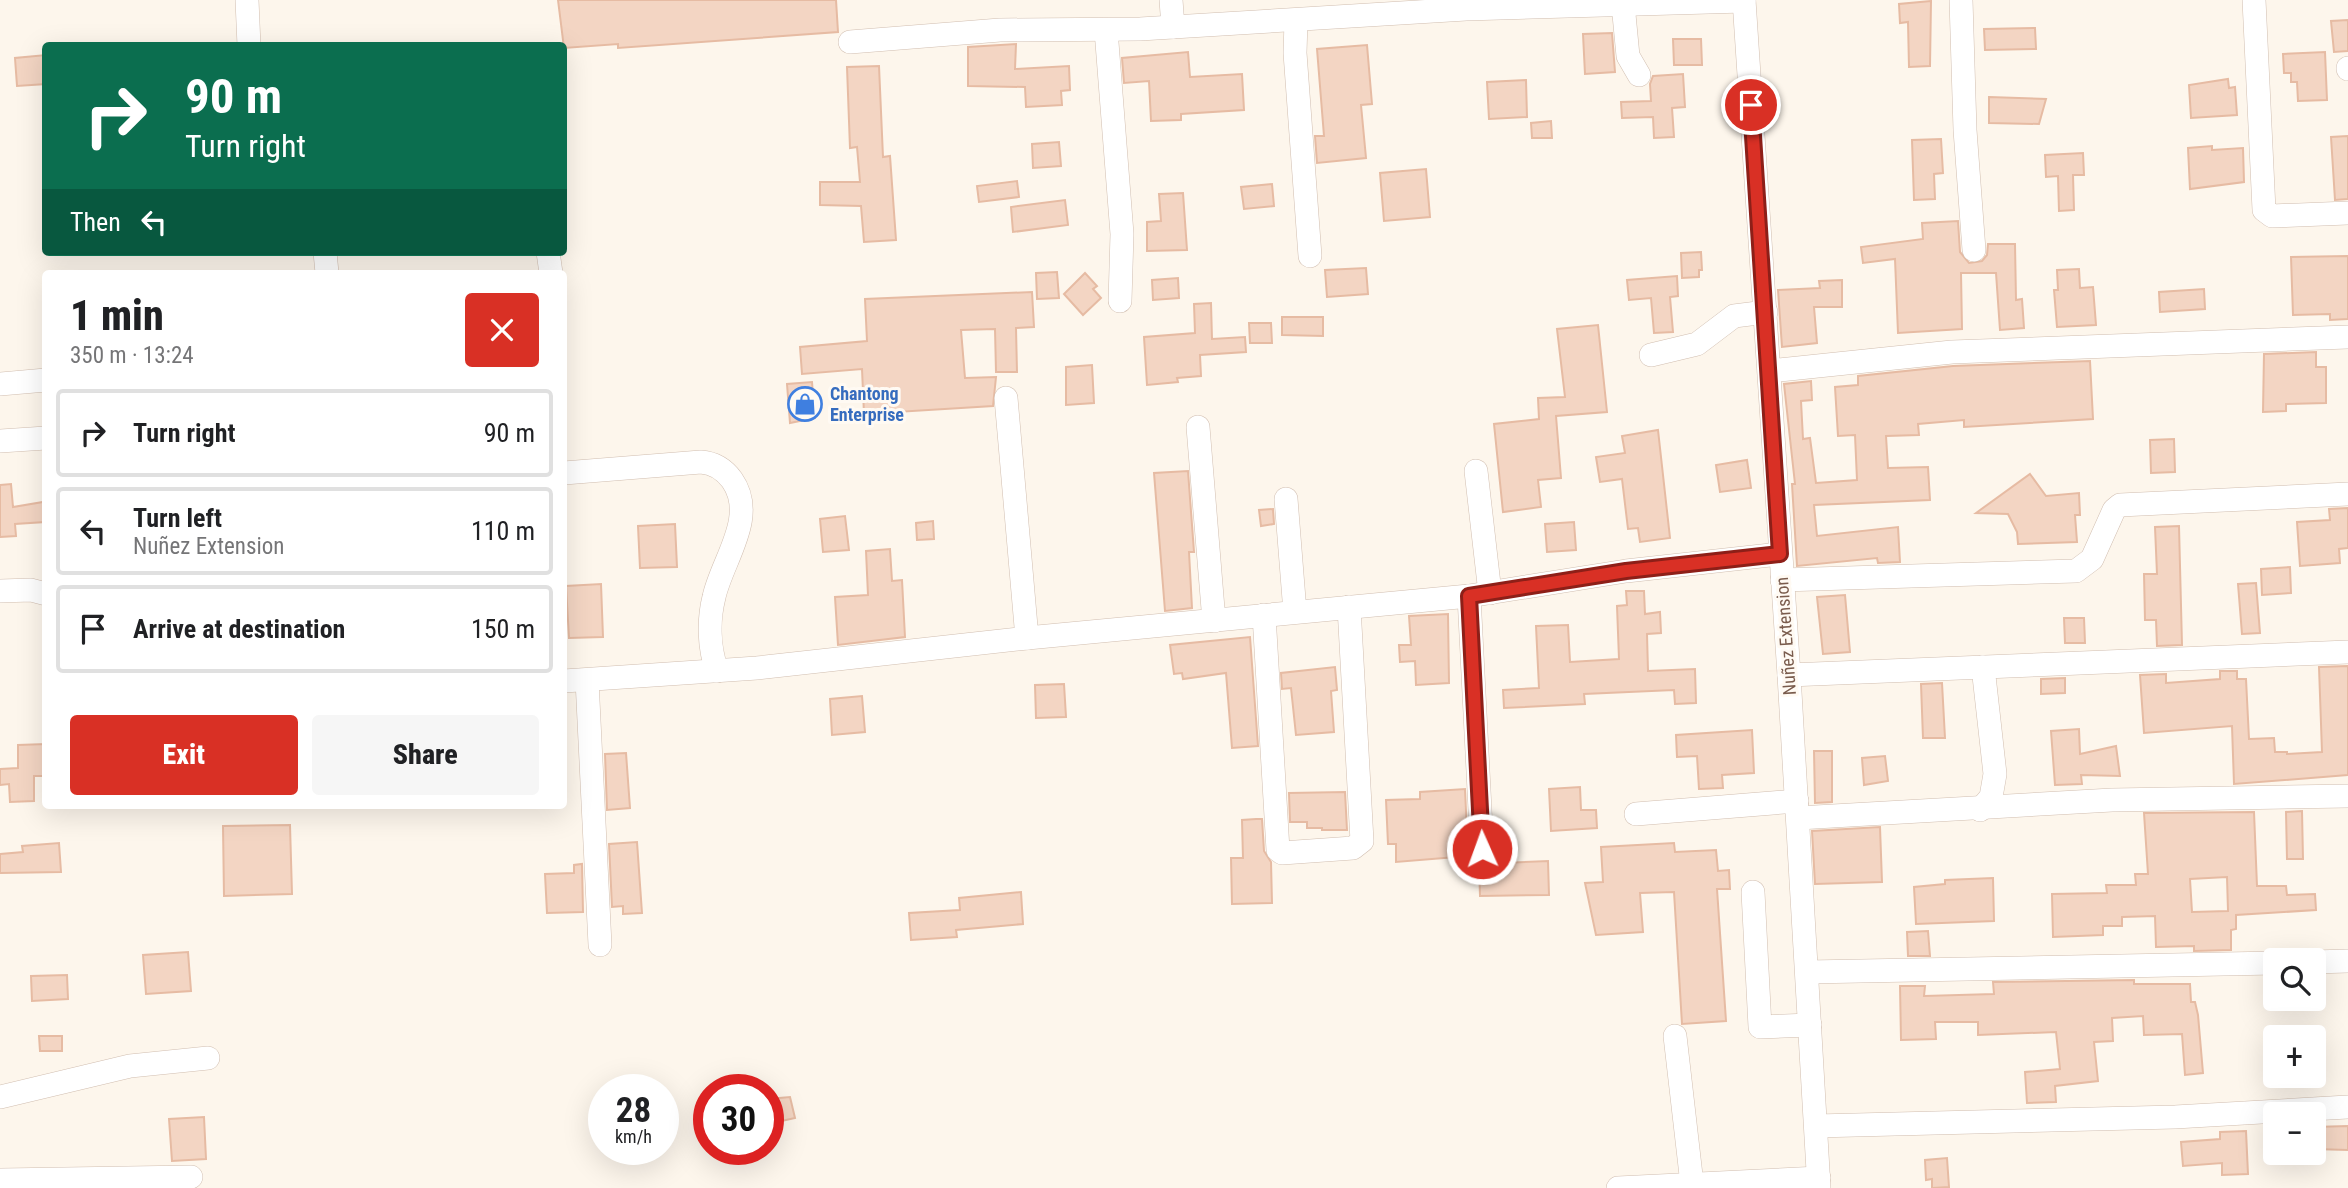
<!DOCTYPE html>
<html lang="en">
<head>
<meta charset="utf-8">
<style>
	:root { --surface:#fff; --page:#f6f6f6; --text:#202124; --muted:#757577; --line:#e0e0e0; --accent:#d93025 }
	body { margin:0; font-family:"Roboto Condensed",sans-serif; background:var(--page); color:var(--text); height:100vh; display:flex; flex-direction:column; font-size:26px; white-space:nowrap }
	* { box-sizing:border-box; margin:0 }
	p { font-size:23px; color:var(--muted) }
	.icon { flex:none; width:38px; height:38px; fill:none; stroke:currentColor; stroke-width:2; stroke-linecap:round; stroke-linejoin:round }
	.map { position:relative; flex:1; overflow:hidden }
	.panel { position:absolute; left:42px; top:270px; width:525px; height:539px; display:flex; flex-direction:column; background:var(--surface); border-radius:7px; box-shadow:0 7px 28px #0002 }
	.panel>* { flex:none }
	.guide { position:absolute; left:42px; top:42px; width:525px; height:214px; border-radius:7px; box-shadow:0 7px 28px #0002; background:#0b6e4f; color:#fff; overflow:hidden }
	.buttons { position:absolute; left:2263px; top:948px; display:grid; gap:14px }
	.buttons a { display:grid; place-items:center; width:63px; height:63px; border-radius:7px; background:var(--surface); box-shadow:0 7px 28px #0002; font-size:35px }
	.speed { position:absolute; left:588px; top:1074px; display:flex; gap:14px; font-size:35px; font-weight:700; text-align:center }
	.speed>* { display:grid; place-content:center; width:91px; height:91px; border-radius:50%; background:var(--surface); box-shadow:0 7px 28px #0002; line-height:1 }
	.speed small { font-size:18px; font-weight:400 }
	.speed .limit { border:10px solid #d22; background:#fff; color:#111 }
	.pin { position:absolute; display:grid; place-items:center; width:60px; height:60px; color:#fff; margin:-30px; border:4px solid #fff; border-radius:50%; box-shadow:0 2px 7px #0007 }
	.me { position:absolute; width:77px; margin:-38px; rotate:358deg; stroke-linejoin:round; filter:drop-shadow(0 0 5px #0008) }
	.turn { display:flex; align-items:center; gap:24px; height:147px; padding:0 28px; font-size:32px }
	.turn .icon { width:91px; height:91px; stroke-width:2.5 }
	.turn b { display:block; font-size:49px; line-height:60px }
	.then { display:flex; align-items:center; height:66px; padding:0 28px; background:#0003; gap:14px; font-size:26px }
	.round { display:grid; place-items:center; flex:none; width:74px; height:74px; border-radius:7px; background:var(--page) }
	.head { display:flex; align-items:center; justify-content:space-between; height:119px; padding:0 28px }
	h1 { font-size:42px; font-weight:800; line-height:52px }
	.action { display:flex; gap:14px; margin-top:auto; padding:14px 28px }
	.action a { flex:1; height:80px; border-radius:7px; background:var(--accent); color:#fff; font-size:28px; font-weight:800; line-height:80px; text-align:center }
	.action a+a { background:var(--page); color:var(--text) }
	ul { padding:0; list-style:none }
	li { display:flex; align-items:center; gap:21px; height:88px; margin:0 14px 10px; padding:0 14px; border:4px solid var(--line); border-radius:7px }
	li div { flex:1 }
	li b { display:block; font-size:26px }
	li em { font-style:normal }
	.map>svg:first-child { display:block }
	.building { fill:#f3d5c3; stroke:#e6bba3; stroke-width:2; fill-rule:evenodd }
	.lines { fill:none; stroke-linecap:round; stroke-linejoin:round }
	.minor-casing { stroke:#d1beb0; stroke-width:24 }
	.minor { stroke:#fff; stroke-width:23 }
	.route-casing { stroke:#8d1f18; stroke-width:18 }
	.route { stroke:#d93025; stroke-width:12 }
	.labels { text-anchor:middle; stroke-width:6; stroke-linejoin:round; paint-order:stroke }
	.shop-label { font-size:18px; font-weight:bold; fill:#366cbe; stroke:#fffaf3; text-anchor:start }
	.street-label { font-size:18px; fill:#7a5c4d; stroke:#fffaf3 }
</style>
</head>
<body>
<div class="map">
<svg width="2348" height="1188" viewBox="0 0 2348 1188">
	<rect width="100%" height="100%" fill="#fdf6ec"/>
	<g class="building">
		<polygon points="558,0 836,0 838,32 618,48 618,44 564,48"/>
		<polygon points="1931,1 1930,66 1909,67 1908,22 1900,23 1899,4"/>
		<polygon points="2348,20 2348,51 2334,52 2331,21"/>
		<polygon points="2035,28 2036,49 1985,50 1984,29"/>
		<polygon points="1612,33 1615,72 1585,74 1583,34"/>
		<polygon points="1673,39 1701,39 1702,65 1674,65"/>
		<polygon points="1016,44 1015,69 1069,66 1070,90 1061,91 1062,105 1026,107 1025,87 968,86 968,47"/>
		<polygon points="1367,45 1372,104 1361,105 1366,158 1317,163 1315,136 1324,136 1317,49"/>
		<polygon points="1188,52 1190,77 1242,74 1244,110 1181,114 1181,120 1151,121 1149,81 1124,83 1122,58"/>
		<polygon points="2325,52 2327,100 2298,101 2297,82 2291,82 2291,73 2284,73 2283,54"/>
		<polygon points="46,55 46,84 17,86 15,58"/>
		<polygon points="879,66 883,157 890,156 896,240 864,242 861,206 820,205 820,182 860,182 857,147 850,148 847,67"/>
		<polygon points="1683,74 1685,107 1672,108 1674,137 1654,138 1653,117 1622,118 1621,102 1651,101 1650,84 1653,76"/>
		<polygon points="2228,79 2229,88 2235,87 2237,115 2191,118 2189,85"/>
		<polygon points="1526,80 1527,117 1489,119 1487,82"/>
		<polygon points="1989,97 2046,99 2039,124 1989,123"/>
		<polygon points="1551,121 1552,138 1532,138 1531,123"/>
		<polygon points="2348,136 2348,199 2335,200 2331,137"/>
		<polygon points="1941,139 1943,173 1934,174 1935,199 1914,200 1912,140"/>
		<polygon points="1059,142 1061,166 1033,168 1032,144"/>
		<polygon points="2212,146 2212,150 2243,148 2244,182 2190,189 2188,148"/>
		<polygon points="2083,153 2084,175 2073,175 2074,210 2059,211 2058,176 2046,177 2045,155"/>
		<polygon points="1426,169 1430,217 1384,221 1380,173"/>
		<polygon points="1017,181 1019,197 979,202 977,186"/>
		<polygon points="1272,184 1274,206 1244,209 1241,187"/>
		<polygon points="1183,193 1187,250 1147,251 1147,222 1161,221 1159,194"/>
		<polygon points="1065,200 1068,225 1013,232 1011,207"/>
		<polygon points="1958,221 1960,252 1969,263 1982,261 1987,255 1988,244 2015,244 2016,300 2022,299 2024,328 2000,330 1996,273 1961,273 1962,329 1898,333 1895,259 1863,263 1861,247 1923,239 1922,223"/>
		<polygon points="1701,252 1702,270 1699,270 1699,277 1682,278 1681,253"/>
		<polygon points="2348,256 2348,319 2330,320 2330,314 2293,315 2291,257"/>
		<polygon points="1366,268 1368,294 1327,297 1325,270"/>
		<polygon points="2079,269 2080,288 2093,287 2096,325 2057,327 2054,290 2058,290 2057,270"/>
		<polygon points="1057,272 1059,298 1037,299 1036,273"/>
		<polygon points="1085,273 1097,286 1093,289 1101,298 1083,315 1064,294"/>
		<polygon points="1677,276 1678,296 1670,297 1673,332 1654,333 1651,298 1629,300 1627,280"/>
		<polygon points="1178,278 1179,298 1153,300 1152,280"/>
		<polygon points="1842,280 1842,307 1814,307 1817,343 1782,347 1778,290 1820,288 1819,281"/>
		<polygon points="2204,289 2205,309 2160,312 2159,292"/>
		<polygon points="1032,292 1034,327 1016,328 1017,372 996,372 995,329 961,330 965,378 996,377 993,406 864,414 862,369 802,374 800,347 867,341 865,299"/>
		<polygon points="1211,303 1212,339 1245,337 1246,352 1200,355 1201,376 1177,378 1178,382 1147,385 1144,337 1195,333 1194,304"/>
		<polygon points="1282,317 1323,317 1323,336 1282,335"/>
		<polygon points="1249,323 1271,323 1272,343 1250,343"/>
		<polygon points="1598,325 1607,412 1556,416 1561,478 1538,480 1541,507 1503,512 1494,424 1539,419 1538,398 1565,397 1557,329"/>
		<polygon points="2316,352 2316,367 2326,367 2326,403 2286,404 2286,411 2263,412 2264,354"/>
		<polygon points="2090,361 2093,419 1964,427 1964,420 1918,424 1919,435 1886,436 1888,468 1928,467 1930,500 1814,505 1817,536 1898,527 1900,562 1878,563 1877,558 1797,566 1792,484 1795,484 1784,384 1811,381 1812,400 1801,401 1803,439 1810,438 1816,483 1857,480 1855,435 1838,436 1835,387 1858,385 1858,376 1953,366"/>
		<polygon points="1092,365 1094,403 1066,405 1066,367"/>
		<polygon points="812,382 815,418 790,423 787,384"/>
		<polygon points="1658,430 1670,538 1640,542 1638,528 1628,529 1622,479 1600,482 1596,457 1625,453 1622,436"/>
		<polygon points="2174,439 2175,472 2151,473 2150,440"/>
		<polygon points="1747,460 1751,488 1720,492 1716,465"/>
		<polygon points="1188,471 1194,552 1189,552 1192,608 1165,611 1154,473"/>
		<polygon points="2030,474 2046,496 2079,493 2080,515 2075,515 2077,542 2018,544 2017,532 2008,514 1976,513"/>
		<polygon points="11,484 13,507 43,502 45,522 15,524 16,536 0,537 0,485"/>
		<polygon points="2348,508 2348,548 2339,549 2340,563 2300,566 2297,522 2330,520 2329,509"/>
		<polygon points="1273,509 1274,524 1261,526 1259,510"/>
		<polygon points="845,516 849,550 823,552 820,519"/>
		<polygon points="933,521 934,539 917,540 916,523"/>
		<polygon points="1574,522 1576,550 1547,552 1545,524"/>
		<polygon points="675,524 677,567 640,568 638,526"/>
		<polygon points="2179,526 2182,645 2157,646 2156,620 2145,620 2144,574 2157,574 2155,527"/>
		<polygon points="890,549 892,581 902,580 905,637 838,645 835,597 868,595 866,551"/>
		<polygon points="2290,567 2291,593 2262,595 2261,569"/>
		<polygon points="2256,583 2260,633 2242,634 2238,584"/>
		<polygon points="601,584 603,637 569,638 566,586"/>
		<polygon points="1626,591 1644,591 1645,614 1660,612 1661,633 1647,634 1648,671 1695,669 1696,703 1675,704 1674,690 1584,694 1585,704 1504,708 1503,690 1539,688 1536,626 1568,625 1570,662 1619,659 1617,606 1627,605"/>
		<polygon points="1845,595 1850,652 1823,654 1817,597"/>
		<polygon points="1448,614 1449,683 1416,685 1415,661 1400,662 1399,645 1411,645 1409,616"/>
		<polygon points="2064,618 2084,618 2085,643 2065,643"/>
		<polygon points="1250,637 1258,746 1232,748 1226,673 1183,679 1182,673 1174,674 1170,645"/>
		<polygon points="2348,666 2348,775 2234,784 2232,726 2144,733 2140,675 2166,674 2166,683 2220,679 2220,671 2237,671 2237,679 2246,679 2249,739 2274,738 2275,752 2287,752 2287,754 2322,752 2319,667"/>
		<polygon points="1335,667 1337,690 1331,691 1334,732 1296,735 1291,688 1282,689 1281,673"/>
		<polygon points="2065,678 2065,693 2041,694 2041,679"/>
		<polygon points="1942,683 1945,738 1923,738 1921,684"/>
		<polygon points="1064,684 1066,717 1036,718 1035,685"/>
		<polygon points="862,696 865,732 832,735 830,699"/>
		<polygon points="2079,729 2080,754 2116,746 2120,776 2081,775 2082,784 2055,785 2051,731"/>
		<polygon points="1752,730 1754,773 1722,775 1723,788 1699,789 1697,756 1677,757 1676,735"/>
		<polygon points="46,744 46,776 34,776 34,801 10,802 9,784 0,785 0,769 18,768 18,745"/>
		<polygon points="1814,751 1832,751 1832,802 1815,803"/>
		<polygon points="626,753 630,808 607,810 605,754"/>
		<polygon points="1885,756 1888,781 1864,785 1862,758"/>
		<polygon points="1580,787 1581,810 1596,810 1597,828 1551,831 1549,789"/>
		<polygon points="1465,789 1468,856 1396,862 1396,844 1388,844 1386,800 1420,799 1420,792"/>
		<polygon points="1345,792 1347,830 1322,830 1322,828 1307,828 1307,822 1290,822 1289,793"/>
		<polygon points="2302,811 2303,859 2287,859 2286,812"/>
		<path d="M2254,812L2257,886H2286L2287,895L2315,894L2316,910L2236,915V929L2231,930V950L2194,951V946L2156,947L2155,916L2122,917V926H2103V935L2053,937L2052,894L2107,893L2106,885H2136L2135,874H2148L2144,813ZM2227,877L2228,911L2192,912L2190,879Z"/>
		<polygon points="1256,819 1262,819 1264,851 1271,862 1272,903 1232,904 1231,858 1243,858 1242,820"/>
		<polygon points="290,825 292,894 224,896 223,826"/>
		<polygon points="1880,827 1882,882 1815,884 1812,831"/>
		<polygon points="637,842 642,913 623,914 623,906 612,907 609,844"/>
		<polygon points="59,843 61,872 0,873 0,854 23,852 22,846"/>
		<polygon points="1674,843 1675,852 1716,850 1718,871 1729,870 1730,889 1717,889 1726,1021 1682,1024 1674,892 1640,893 1643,932 1596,935 1585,883 1603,882 1601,847"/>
		<polygon points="1548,861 1549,895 1480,896 1479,864"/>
		<polygon points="582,864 583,912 547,913 545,874 574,873 574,865"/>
		<polygon points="1993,878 1994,921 1916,924 1914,887 1945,884 1945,880"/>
		<polygon points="1021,892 1023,924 956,930 957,937 911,940 909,913 960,910 959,898"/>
		<polygon points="1928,931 1930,956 1908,956 1907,932"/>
		<polygon points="188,952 191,991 146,994 143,955"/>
		<polygon points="67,975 68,999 32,1001 31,976"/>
		<polygon points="2134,980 2134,984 2190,984 2191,1002 2195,1002 2198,1015 2203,1073 2185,1075 2182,1034 2144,1035 2143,1016 2112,1018 2113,1041 2094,1042 2098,1081 2055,1086 2056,1102 2027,1103 2025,1072 2060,1069 2056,1032 1978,1035 1978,1022 1935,1022 1936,1039 1901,1040 1900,986 1925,986 1924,996 1994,994 1993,982"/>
		<polygon points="39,1036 62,1036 62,1051 40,1051"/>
		<polygon points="790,1097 795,1118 768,1124 768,1099"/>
		<polygon points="204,1117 206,1159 172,1161 169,1119"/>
		<polygon points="2348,1126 2348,1150 2314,1149 2314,1127"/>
		<polygon points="2246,1131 2248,1174 2222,1175 2222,1163 2183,1166 2181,1142 2220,1139 2220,1132"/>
		<polygon points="1947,1158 1949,1187 1932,1188 1932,1179 1926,1180 1925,1160"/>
	</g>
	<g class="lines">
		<g class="minor-casing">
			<g id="minor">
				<polyline points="247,0 249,46"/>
				<polyline points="1171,0 1173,27"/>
				<polyline points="1744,0 1789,675 1819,1188"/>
				<polyline points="1961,0 1965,130 1974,250"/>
				<polyline points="2254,0 2264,210 2272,216 2348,213"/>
				<polyline points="1623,4 1628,56 1639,75"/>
				<polyline points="1296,21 1295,53 1310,256"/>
				<polyline points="1106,30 1122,234 1120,301"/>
				<polyline points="850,42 1000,30 1140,29 1466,9 1744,1"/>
				<polyline points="2348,68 2348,69"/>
				<polyline points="325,252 327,273"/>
				<polyline points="548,252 551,273"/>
				<polyline points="1651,355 1697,344 1734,316 1766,312"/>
				<polyline points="1770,371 1952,352 2348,337"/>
				<polyline points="0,384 46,380"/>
				<polyline points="1006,398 1027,638"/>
				<polyline points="1198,427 1214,621"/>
				<polyline points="0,441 46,438"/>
				<polyline points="1476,471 1490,593"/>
				<path d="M564,473L701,462C714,463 724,469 732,480C758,517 722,560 714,597C708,621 709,648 717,671"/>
				<polyline points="1286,499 1295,612"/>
				<polyline points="1782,580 2076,571 2092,559 2114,510 2120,505 2348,494"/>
				<polyline points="0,591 31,590 46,594"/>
				<polyline points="1469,596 1482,849"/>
				<polyline points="1264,615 1278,850 1282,853 1353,848 1362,841 1349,607"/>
				<polyline points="1789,675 2348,652"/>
				<polyline points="587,680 600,945"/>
				<polyline points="564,681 757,668 1027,638 1469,596 1626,571 1780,554"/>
				<polyline points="1980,810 1991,797 1995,774 1983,667"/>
				<polyline points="1636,814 1797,801"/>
				<polyline points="1798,818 2112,800 2348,796"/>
				<polyline points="1753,892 1760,1027 1810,1025"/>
				<polyline points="2314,962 2348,961"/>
				<polyline points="1808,972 2275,963"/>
				<polyline points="1675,1036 1692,1184"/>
				<polyline points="0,1097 130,1066 208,1058"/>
				<polyline points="1816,1126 2175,1117 2348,1107"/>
				<polyline points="1,1180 191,1177"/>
				<polyline points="1618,1188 1819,1178"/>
			</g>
		</g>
		<use href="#minor" class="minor"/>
	</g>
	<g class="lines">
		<g class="route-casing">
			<polyline id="route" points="1482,849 1469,596 1626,571 1780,554 1751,105"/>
		</g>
		<use href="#route" class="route"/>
	</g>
	<defs>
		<g id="shop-ring" transform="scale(1.75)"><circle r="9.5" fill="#fffaf3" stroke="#3f7fe0" stroke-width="1.5"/><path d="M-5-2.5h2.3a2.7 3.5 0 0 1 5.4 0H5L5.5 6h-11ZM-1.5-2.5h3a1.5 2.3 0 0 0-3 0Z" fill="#3f7fe0"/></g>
	</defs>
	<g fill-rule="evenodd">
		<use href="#shop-ring" x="805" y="404"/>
	</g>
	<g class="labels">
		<g class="shop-label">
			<text x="830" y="400">Chantong<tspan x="830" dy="21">Enterprise</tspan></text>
		</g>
		<g class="street-label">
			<text transform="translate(1786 636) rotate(-94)" y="6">Nuñez Extension</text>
		</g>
	</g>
</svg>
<div class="buttons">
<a><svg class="icon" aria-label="search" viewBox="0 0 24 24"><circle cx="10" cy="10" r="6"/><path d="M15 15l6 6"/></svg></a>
<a>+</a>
<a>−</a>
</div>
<div class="speed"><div>28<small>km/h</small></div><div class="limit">30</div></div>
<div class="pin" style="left:1751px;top:105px;background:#d93025"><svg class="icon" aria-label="arrive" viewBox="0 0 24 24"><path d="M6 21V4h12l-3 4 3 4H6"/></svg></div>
<svg class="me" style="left:1482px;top:849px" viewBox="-20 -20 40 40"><circle r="17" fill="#d93025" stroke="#fff" stroke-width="3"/><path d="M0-11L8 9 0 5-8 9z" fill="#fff"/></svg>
<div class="guide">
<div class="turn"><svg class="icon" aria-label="right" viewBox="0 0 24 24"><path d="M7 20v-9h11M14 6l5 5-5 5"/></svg><div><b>90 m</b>Turn right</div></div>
<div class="then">Then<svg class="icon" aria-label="left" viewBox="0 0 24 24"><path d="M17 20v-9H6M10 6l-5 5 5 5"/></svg></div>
</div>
<section class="panel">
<div class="head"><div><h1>1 min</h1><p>350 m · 13:24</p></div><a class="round" style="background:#d93025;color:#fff"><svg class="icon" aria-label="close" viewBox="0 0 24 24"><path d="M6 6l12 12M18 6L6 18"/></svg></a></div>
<ul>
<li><svg class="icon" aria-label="right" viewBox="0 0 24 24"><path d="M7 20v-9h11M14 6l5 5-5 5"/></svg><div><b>Turn right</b></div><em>90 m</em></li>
<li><svg class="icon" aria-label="left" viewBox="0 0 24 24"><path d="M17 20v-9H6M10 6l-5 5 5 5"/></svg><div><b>Turn left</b><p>Nuñez Extension</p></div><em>110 m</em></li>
<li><svg class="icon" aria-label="arrive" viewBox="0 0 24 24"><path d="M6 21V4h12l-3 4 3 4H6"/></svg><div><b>Arrive at destination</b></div><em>150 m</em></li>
</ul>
<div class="action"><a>Exit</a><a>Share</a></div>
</section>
</div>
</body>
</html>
